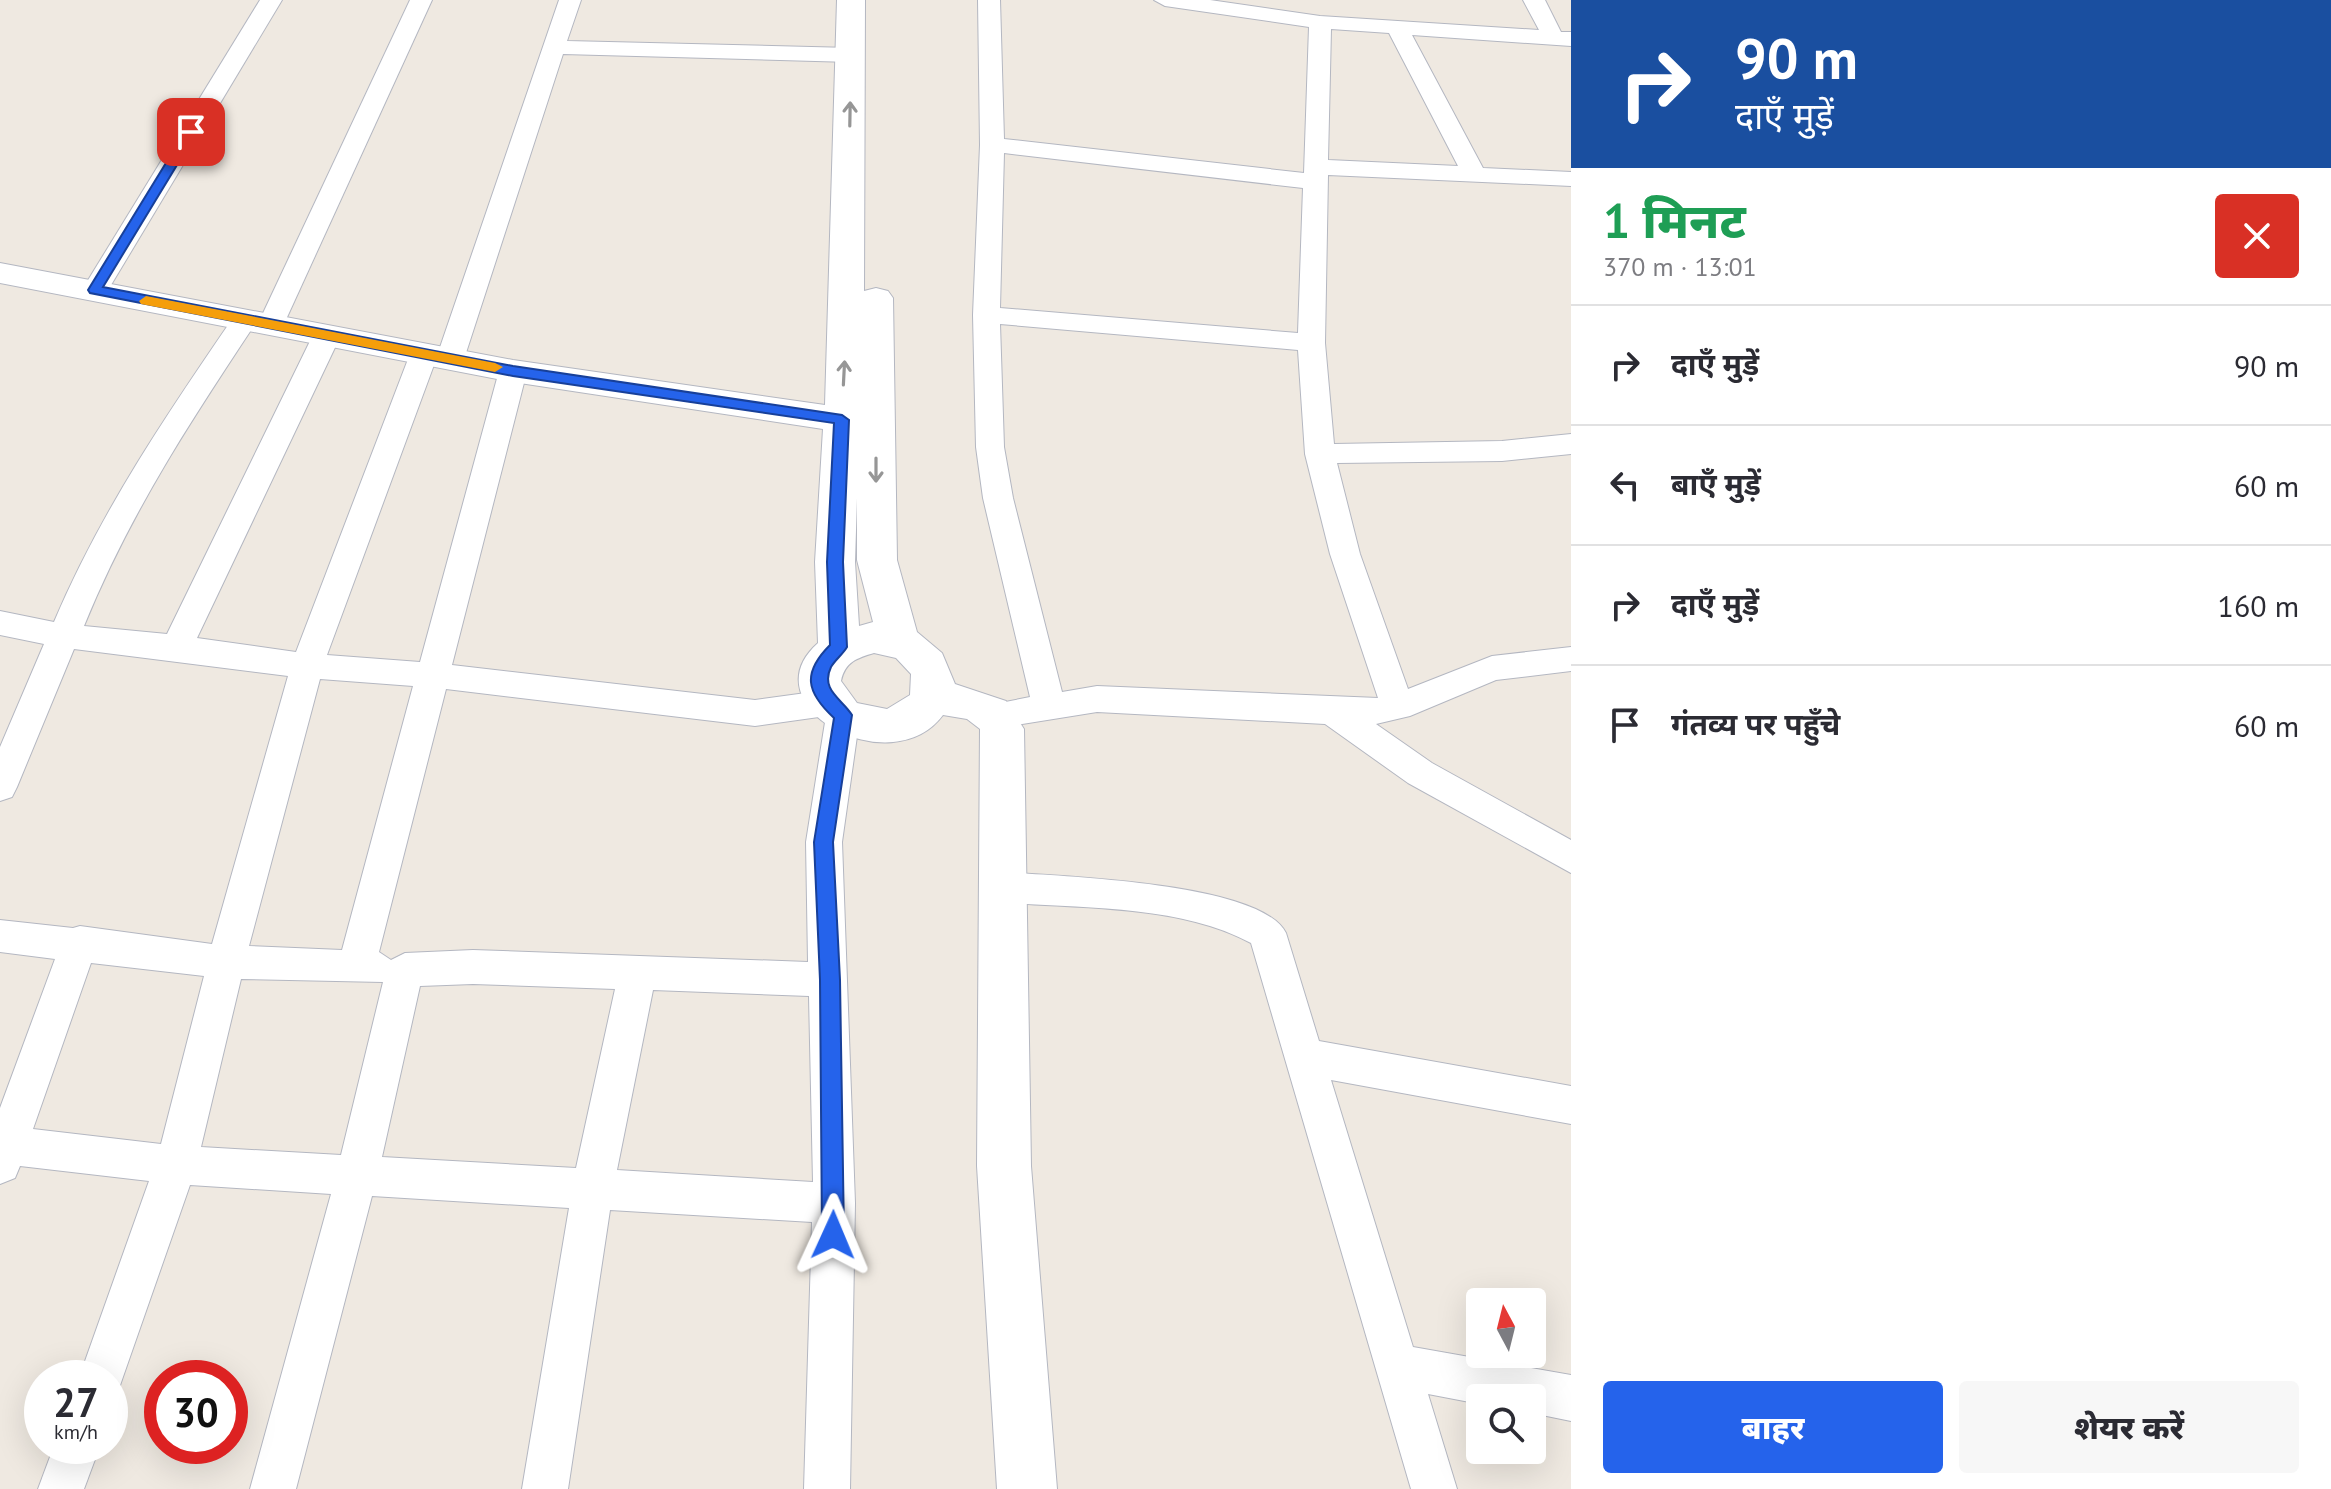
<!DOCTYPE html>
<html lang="hi">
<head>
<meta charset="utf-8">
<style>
	:root { --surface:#fff; --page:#f7f7f7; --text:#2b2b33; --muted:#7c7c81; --line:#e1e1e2; --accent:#2563eb }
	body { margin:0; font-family:"PT Sans","Noto Sans Devanagari",sans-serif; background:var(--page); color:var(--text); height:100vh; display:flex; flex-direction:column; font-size:30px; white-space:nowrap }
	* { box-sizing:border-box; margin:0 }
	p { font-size:26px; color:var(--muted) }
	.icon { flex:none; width:44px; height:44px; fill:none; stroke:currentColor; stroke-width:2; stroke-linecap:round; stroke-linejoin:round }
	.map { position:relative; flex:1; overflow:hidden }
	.sheet { display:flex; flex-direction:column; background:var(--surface); width:760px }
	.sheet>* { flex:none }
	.banner { background:#1a4fa0; color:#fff; overflow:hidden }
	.needle { width:52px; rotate:353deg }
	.controls { position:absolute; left:1466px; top:1288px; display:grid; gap:16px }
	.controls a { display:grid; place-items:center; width:80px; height:80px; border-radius:8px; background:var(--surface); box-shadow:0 8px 32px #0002; font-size:40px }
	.speed { position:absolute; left:24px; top:1360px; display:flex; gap:16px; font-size:40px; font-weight:700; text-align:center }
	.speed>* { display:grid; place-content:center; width:104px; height:104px; border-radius:50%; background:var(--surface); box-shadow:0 8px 32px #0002; line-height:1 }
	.speed small { font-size:20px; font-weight:400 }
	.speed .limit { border:12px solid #d22; background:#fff; color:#111 }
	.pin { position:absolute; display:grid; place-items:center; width:68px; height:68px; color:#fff; margin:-34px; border-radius:16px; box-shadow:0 4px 12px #0006 }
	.me { position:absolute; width:88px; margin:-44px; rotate:1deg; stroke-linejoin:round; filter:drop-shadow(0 0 6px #0008) }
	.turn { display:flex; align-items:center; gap:28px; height:168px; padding:0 32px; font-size:36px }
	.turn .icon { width:104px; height:104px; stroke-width:2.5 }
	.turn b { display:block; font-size:56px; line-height:68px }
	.round { display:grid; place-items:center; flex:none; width:84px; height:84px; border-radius:8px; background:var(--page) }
	.overview { display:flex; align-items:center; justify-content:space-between; height:136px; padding:0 32px }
	h1 { font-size:48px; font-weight:800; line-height:60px; color:#1e9e55 }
	.action { display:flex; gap:16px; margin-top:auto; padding:16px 32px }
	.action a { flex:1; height:92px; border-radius:8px; background:var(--accent); color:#fff; font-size:32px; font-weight:800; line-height:92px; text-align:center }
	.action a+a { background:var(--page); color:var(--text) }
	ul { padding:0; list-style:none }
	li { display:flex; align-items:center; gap:24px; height:120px; padding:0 32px; border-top:2px solid var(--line) }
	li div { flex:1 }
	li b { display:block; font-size:30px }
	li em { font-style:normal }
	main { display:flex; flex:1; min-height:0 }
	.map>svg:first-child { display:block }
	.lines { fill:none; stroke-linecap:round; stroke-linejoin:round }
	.street-casing { stroke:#b4b7c1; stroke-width:2 }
	.secondary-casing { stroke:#b4b7c1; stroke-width:2 }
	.street { fill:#fff; fill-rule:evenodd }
	.secondary { fill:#fff; fill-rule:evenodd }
	.oneway { stroke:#969696 }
	.route { fill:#2563eb; stroke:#184099; stroke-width:2 }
	.slow { fill:#f59e0b }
</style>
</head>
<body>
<main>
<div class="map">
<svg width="1571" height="1489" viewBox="0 0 1571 1489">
	<rect width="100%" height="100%" fill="#efe9e1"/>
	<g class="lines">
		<g class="street-casing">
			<g id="street">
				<polygon points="260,0 282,0 108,290 104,296 86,296 82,290"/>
				<polygon points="410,0 432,0 283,326 279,332 261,332 257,326"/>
				<polygon points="559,0 581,0 567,41 851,48 862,55 851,62 563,54 464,359 460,365 440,365 436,359"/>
				<path d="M978,0H1000L1004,139L1304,173L1309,27L1165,6L1154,0H1210L1320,16L1539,30L1523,0H1545L1561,32H1571V46L1412,35L1483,168L1571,172V186L1328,175L1325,343L1334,444L1502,441L1571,434V454L1502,461L1337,463L1360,554L1408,689L1492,656L1571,647V671L1496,680L1410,716L1376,724L1432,763L1571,840V873L1408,783L1325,724L1097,712L997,728L985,724L980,715L985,706L1030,697L983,498L976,447L973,315L980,145ZM1331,29L1389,33L1458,166L1328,160ZM1004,153L1303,188L1298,333L1000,308ZM1000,324L1298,350L1305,454L1330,554L1378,698L1097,686L1062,692L1013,498L1004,447Z"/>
				<path d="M244,313L253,315L257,321C190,422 130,513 84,626L167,634L312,337L316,331H336L340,337L197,638L296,652L410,354L414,348H434L438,354L327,655L420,662L499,371L503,365H523L527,371L452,665L755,700L828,690L840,694L860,715L842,842L855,1203L850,1489H804L812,1222L610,1210L568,1489H522L569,1208L372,1196L296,1489H250L331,1194L190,1185L117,1394L110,1397V1378H79L149,1181L20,1166L15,1178L0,1184V1108L55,959L0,952V920L73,928L80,926L212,944L288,676L74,649L17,787L12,797L0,801V747L44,644L0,635V611L54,622C101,511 167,414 235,315ZM320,679L413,686L342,950L249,946ZM446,689L755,726L826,716L806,842L808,962L473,950L405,953L391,960L379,952ZM91,963L204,976L161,1144L33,1129ZM241,979L383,982L341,1155L201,1147ZM473,984L615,989L576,1168L382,1157L420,986ZM653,990L809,996L813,1182L617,1170Z"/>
				<path d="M1001,872C1057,876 1261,882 1286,933L1319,1041L1571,1086V1124L1331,1080L1413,1347L1571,1375V1421L1532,1413V1398H1480V1404L1428,1394L1457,1489H1411L1251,943C1179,904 1081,909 1001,902L988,898L983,887L988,876Z"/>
				<polygon points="54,1446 100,1446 84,1489 38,1489"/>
			</g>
		</g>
		<g class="secondary-casing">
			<path id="secondary" d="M837,0H865L864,291L876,288L888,291L893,298L897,560L917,632L942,653L955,684L1006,701L1024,729L1031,1166L1057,1489H997L977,1166L980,729L967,719L943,715C891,785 747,706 818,643L815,562L823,429L513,382L0,283V263L513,360L825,405ZM857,498V560L873,622L859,626L855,562ZM874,653L896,658L911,674L910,695L887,709L857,703L841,681C845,662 857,658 874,653Z"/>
		</g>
		<use href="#street" class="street"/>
		<use href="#secondary" class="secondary"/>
	</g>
	<defs><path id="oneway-shaft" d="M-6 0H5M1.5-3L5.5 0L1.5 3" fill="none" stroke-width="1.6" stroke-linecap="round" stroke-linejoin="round" transform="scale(2)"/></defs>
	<g class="oneway">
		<use href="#oneway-shaft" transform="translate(850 114) rotate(-89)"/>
		<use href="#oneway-shaft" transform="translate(844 373) rotate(-87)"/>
		<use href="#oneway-shaft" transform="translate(876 470) rotate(90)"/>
	</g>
	<path class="route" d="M191,128L197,132L103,287L513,366L842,415L849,420L843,562L847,647C843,654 835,660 831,667C820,690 842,699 852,715L833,842L840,980L844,1235L841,1243L833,1246L825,1243L822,1235L820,980L814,842L834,718C806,692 802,673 830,645L827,562L834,423L513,376L90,293L88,290L185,132Z"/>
	<polygon class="slow" points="146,296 495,363 503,367 495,372 141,304 139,301"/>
</svg>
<div class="controls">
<a><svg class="needle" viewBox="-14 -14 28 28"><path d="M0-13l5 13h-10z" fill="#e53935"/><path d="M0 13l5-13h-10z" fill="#7c7c81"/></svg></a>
<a><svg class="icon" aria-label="search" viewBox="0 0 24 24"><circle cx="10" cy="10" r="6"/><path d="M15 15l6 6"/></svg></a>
</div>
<div class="speed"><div>27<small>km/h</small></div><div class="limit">30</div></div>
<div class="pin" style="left:191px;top:132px;background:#d93025"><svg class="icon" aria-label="arrive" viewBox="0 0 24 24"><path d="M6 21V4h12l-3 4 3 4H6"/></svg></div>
<svg class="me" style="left:833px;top:1235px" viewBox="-20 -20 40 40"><path d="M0-17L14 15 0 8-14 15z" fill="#2563eb" stroke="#fff" stroke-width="4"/></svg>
</div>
<section class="sheet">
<div class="banner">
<div class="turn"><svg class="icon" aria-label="right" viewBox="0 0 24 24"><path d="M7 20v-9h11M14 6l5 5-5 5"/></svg><div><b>90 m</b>दाएँ मुड़ें</div></div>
</div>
<div class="overview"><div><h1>1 मिनट</h1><p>370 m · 13:01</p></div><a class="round" style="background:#d93025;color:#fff"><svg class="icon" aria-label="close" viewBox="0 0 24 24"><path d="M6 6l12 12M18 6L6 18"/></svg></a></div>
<ul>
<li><svg class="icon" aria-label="right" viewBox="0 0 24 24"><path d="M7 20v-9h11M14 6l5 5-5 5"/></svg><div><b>दाएँ मुड़ें</b></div><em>90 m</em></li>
<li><svg class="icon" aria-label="left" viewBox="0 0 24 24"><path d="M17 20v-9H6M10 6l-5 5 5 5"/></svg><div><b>बाएँ मुड़ें</b></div><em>60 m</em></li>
<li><svg class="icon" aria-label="right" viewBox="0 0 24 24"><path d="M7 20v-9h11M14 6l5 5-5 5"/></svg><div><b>दाएँ मुड़ें</b></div><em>160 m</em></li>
<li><svg class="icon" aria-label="arrive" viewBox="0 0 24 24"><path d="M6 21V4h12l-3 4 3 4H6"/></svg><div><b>गंतव्य पर पहुँचे</b></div><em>60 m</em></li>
</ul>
<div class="action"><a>बाहर</a><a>शेयर करें</a></div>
</section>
</main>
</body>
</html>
